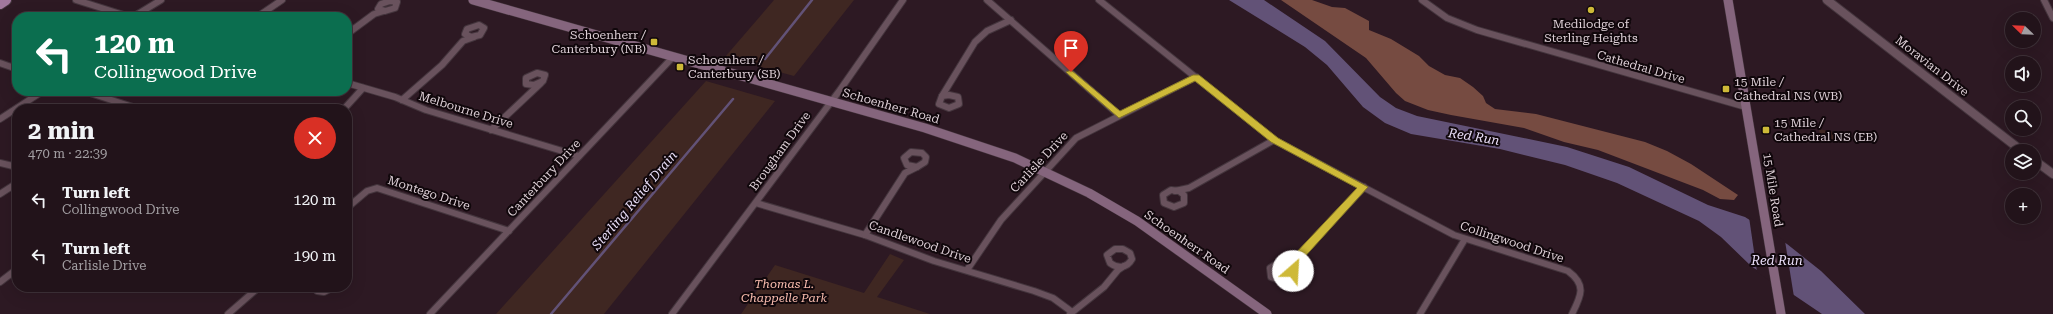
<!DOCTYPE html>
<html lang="en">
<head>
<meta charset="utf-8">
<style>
	:root { --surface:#22131a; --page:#2a1c23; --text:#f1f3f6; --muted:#a29ea2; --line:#3f3239 }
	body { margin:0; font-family:"Roboto Serif",serif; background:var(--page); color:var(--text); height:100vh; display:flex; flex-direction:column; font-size:15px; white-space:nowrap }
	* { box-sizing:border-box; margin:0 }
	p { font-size:13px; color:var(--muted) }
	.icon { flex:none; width:22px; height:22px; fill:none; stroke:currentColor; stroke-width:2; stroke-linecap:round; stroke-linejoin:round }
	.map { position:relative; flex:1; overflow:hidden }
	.panel { position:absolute; left:12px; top:104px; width:340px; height:188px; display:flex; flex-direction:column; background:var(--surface); border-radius:16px; box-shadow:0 4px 16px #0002,0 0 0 1px var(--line) }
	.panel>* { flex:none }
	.top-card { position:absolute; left:12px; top:12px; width:340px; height:84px; border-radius:16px; box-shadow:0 4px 16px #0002,0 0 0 1px var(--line); background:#0b6e4f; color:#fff; overflow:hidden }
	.needle { width:26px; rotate:293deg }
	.tools { position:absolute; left:2005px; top:12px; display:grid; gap:8px }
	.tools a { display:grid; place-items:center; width:36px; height:36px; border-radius:50%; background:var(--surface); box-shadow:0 4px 16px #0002,0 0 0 1px var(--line); font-size:20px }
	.pin { position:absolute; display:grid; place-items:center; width:34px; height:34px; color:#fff; margin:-41px -17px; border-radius:50% 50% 50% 0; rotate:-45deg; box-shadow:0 0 4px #0007 }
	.pin .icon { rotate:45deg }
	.me { position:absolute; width:44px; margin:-22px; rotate:26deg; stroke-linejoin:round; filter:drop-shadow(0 0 3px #0008) }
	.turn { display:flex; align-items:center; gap:14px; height:84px; padding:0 16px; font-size:18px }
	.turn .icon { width:52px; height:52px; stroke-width:2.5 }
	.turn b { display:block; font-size:28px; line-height:34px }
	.round { display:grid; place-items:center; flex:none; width:42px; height:42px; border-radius:21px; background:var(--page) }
	.head { display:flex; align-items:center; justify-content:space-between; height:68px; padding:0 16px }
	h1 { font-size:24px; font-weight:700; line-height:30px }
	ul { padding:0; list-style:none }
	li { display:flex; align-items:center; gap:12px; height:56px; padding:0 16px }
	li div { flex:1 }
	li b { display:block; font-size:15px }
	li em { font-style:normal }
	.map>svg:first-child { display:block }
	.green { fill:#3f2722 }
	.forest { fill:#764b41 }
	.water { fill:#625277 }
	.pier { fill:#2d1923 }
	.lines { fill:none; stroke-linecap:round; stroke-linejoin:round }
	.stream { stroke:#625277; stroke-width:2.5 }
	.minor-casing { stroke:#44353d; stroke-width:8 }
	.tertiary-casing { stroke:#44353d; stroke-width:10 }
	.secondary-casing { stroke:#44353d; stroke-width:10 }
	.primary-casing { stroke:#44353d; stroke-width:12 }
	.minor { stroke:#69525d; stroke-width:6 }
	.tertiary { stroke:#69525d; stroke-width:8 }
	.secondary { stroke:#85657d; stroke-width:9 }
	.primary { stroke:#a1789d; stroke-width:10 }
	.route { fill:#ceb938; stroke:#867824 }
	.poi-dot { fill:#ceb938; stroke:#10070b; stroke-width:1.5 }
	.labels { text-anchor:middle; stroke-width:4; stroke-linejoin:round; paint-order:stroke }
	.poi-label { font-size:12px; fill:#ded0d7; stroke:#10070b; text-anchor:start }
	.street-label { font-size:12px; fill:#ded0d7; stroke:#10070b }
	.park-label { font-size:12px; font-style:italic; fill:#fabdaf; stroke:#10070b }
	.water-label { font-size:13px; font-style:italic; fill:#eadff9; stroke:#10070b }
</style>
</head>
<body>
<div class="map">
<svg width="2053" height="314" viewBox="0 0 2053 314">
	<rect width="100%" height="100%" fill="#2d1923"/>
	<g class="green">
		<polygon points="774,0 854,0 794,76 725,57"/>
		<polygon points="706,81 775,101 604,314 496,314"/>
		<polygon points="1819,129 1838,133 1840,142 1820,137"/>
		<polygon points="890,254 904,260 877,297 930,314 741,314 775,265 864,293"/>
	</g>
	<polygon class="forest" points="1281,0 1312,0 1332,7 1345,8 1369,21 1369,30 1391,39 1419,56 1429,66 1445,75 1460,78 1473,87 1483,96 1486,103 1495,109 1536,114 1645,142 1667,151 1691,164 1738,195 1734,200 1720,199 1703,190 1598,150 1564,142 1524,128 1451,115 1428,110 1405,101 1396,93 1366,58"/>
	<polygon class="water" points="1229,0 1264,0 1325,41 1380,97 1396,108 1417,116 1567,147 1629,167 1708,205 1745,217 1787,244 1821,271 1865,314 1822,314 1751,266 1721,237 1699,221 1617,183 1565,165 1500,149 1411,134 1385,123 1363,107 1327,65 1305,47"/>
	<polygon class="pier" points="1749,217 1785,241 1794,297 1757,272"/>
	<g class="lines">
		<g class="stream">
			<polyline points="765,59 812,0"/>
			<polyline points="551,314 733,99"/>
		</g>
		<g class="minor-casing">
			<g id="minor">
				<polyline points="76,0 130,17"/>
				<polyline points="987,0 1119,115"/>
				<path d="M1099,0L1274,140L1454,235L1568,271C1587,285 1581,296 1572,314"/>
				<polyline points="1422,0 1447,18 1477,30 1746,107"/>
				<polyline points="2044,0 2053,18"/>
				<polygon points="390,1 397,2 395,8 385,11 378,9 381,4"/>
				<polyline points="133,17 161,0"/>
				<polyline points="257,17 282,0"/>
				<polygon points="479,25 484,28 480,35 471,37 465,34 467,29"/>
				<polyline points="347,34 374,14 384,11"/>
				<polyline points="0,63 17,69"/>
				<polygon points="537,73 545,75 543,81 534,85 526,84 526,78"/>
				<polyline points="347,83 395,97 426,110 579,156"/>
				<polyline points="84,91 139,109"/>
				<polygon points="949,95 958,97 959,104 949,108 939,104 942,96"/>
				<polyline points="942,96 975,42 987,31 1011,20"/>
				<polyline points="402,100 442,65 463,41 474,37"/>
				<polyline points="344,109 363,88"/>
				<polyline points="0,119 43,91"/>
				<polyline points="491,130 541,83"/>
				<polygon points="911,152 922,153 926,157 925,162 917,167 907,165 904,158"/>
				<polyline points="0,163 17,167"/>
				<polygon points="1171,190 1179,191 1184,195 1184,203 1174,207 1164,203 1163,195"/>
				<polyline points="1175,191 1189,188 1274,140"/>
				<polyline points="0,194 17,183"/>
				<polyline points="756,203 865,235 934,261 1034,291 1053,298 1072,312"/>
				<polyline points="347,208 367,191 377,188 509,231"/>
				<polyline points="865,235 905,173 917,167"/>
				<path d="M1115,249H1123L1130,253L1132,259C1127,268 1118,269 1110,263L1107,255Z"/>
				<path d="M1278,263C1286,263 1292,266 1294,275C1287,284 1281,281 1271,277L1270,268Z"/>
				<polyline points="967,270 1001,220 1076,138 1196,77"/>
				<polyline points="1293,271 1296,260 1364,187"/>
				<polyline points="0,282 17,269"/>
				<polyline points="316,287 317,291 324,292 334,287"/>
				<polyline points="228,314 259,287"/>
				<polyline points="430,314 673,57"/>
				<polyline points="672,314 840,90 903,0"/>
				<polyline points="1070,314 1104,287 1118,270 1124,266"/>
				<polyline points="1420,314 1465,239"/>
			</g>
		</g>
		<g class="tertiary-casing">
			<g id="tertiary">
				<polyline points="1827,0 2022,151"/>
				<polyline points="2034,160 2053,174"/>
			</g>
		</g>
		<g class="secondary-casing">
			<g id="secondary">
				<polyline points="473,0 925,128 1015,158 1089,193 1137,221 1267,314"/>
				<polyline points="1728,0 1781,314"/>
			</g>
		</g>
		<g class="primary-casing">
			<polyline id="primary" points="0,4 6,0"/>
		</g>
		<use href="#minor" class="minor"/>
		<use href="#tertiary" class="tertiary"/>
		<use href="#secondary" class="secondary"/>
		<use href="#primary" class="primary"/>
	</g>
	<polygon class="route" points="1071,70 1120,111 1193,75 1199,75 1278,138 1368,187 1301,261 1297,274 1290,274 1288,271 1292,257 1357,188 1271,142 1195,81 1119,118 1068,74 1066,72"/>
	<g class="poi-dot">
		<circle cx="1591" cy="10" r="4"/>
		<rect x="650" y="38" width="8" height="8" rx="2"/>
		<rect x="676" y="63" width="8" height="8" rx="2"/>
		<rect x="1722" y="85" width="8" height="8" rx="2"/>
		<rect x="1762" y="126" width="8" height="8" rx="2"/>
	</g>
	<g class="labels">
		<g class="poi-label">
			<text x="1591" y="28" text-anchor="middle">Medilodge of<tspan x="1591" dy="14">Sterling Heights</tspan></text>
			<text x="646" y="39" text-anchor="end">Schoenherr /<tspan x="646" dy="14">Canterbury (NB)</tspan></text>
			<text x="688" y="64">Schoenherr /<tspan x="688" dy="14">Canterbury (SB)</tspan></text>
			<text x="1734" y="86">15 Mile /<tspan x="1734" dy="14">Cathedral NS (WB)</tspan></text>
			<text x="1774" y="127">15 Mile /<tspan x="1774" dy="14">Cathedral NS (EB)</tspan></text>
		</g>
		<g class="street-label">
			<text transform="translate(1932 66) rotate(38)" y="4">Moravian Drive</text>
			<text transform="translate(1641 67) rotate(16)" y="4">Cathedral Drive</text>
			<text transform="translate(891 106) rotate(16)" y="4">Schoenherr Road</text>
			<text transform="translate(466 110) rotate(17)" y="4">Melbourne Drive</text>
			<text transform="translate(780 151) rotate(-54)" y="4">Brougham Drive</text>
			<text transform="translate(1039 162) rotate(-47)" y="4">Carlisle Drive</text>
			<text transform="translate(544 178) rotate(-47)" y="4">Canterbury Drive</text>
			<text transform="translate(1773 190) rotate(81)" y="4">15 Mile Road</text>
			<text transform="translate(429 193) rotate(18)" y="4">Montego Drive</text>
			<text transform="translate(920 242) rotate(19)" y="4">Candlewood Drive</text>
			<text transform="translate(1187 242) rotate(35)" y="4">Schoenherr Road</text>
			<text transform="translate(1512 242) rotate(18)" y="4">Collingwood Drive</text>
		</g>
		<g class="park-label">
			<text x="784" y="288">Thomas L.<tspan x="784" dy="14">Chappelle Park</tspan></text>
		</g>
		<g class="water-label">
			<text transform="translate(1474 136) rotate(9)" y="5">Red Run</text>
			<text transform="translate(634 200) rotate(-50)" y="5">Sterling Relief Drain</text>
			<text x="1777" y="265">Red Run</text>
		</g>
	</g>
</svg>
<div class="tools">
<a><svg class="needle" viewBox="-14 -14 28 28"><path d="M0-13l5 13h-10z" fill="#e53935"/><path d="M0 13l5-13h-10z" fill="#a29ea2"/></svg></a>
<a><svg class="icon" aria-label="sound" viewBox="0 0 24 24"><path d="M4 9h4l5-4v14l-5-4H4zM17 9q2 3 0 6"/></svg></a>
<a><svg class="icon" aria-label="search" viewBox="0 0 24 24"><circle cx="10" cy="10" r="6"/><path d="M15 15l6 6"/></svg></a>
<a><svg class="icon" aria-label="layers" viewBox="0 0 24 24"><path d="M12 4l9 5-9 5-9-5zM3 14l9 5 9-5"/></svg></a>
<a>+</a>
</div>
<div class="pin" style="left:1071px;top:72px;background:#d93025"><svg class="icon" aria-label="arrive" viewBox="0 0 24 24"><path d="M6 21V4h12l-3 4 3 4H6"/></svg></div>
<svg class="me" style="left:1293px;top:271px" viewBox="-20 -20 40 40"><circle r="19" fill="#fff"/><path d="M0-13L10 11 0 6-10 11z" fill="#ceb938"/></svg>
<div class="top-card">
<div class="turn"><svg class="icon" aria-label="left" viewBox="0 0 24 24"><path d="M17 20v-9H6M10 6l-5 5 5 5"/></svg><div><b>120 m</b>Collingwood Drive</div></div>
</div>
<section class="panel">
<div class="head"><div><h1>2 min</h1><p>470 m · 22:39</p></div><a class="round" style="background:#d93025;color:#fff"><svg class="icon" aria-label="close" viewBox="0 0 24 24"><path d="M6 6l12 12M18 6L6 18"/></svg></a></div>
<ul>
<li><svg class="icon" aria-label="left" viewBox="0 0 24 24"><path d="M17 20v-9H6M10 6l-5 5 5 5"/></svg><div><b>Turn left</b><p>Collingwood Drive</p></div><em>120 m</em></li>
<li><svg class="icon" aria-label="left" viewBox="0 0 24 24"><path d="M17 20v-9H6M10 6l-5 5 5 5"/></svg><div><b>Turn left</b><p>Carlisle Drive</p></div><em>190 m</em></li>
</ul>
</section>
</div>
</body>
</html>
